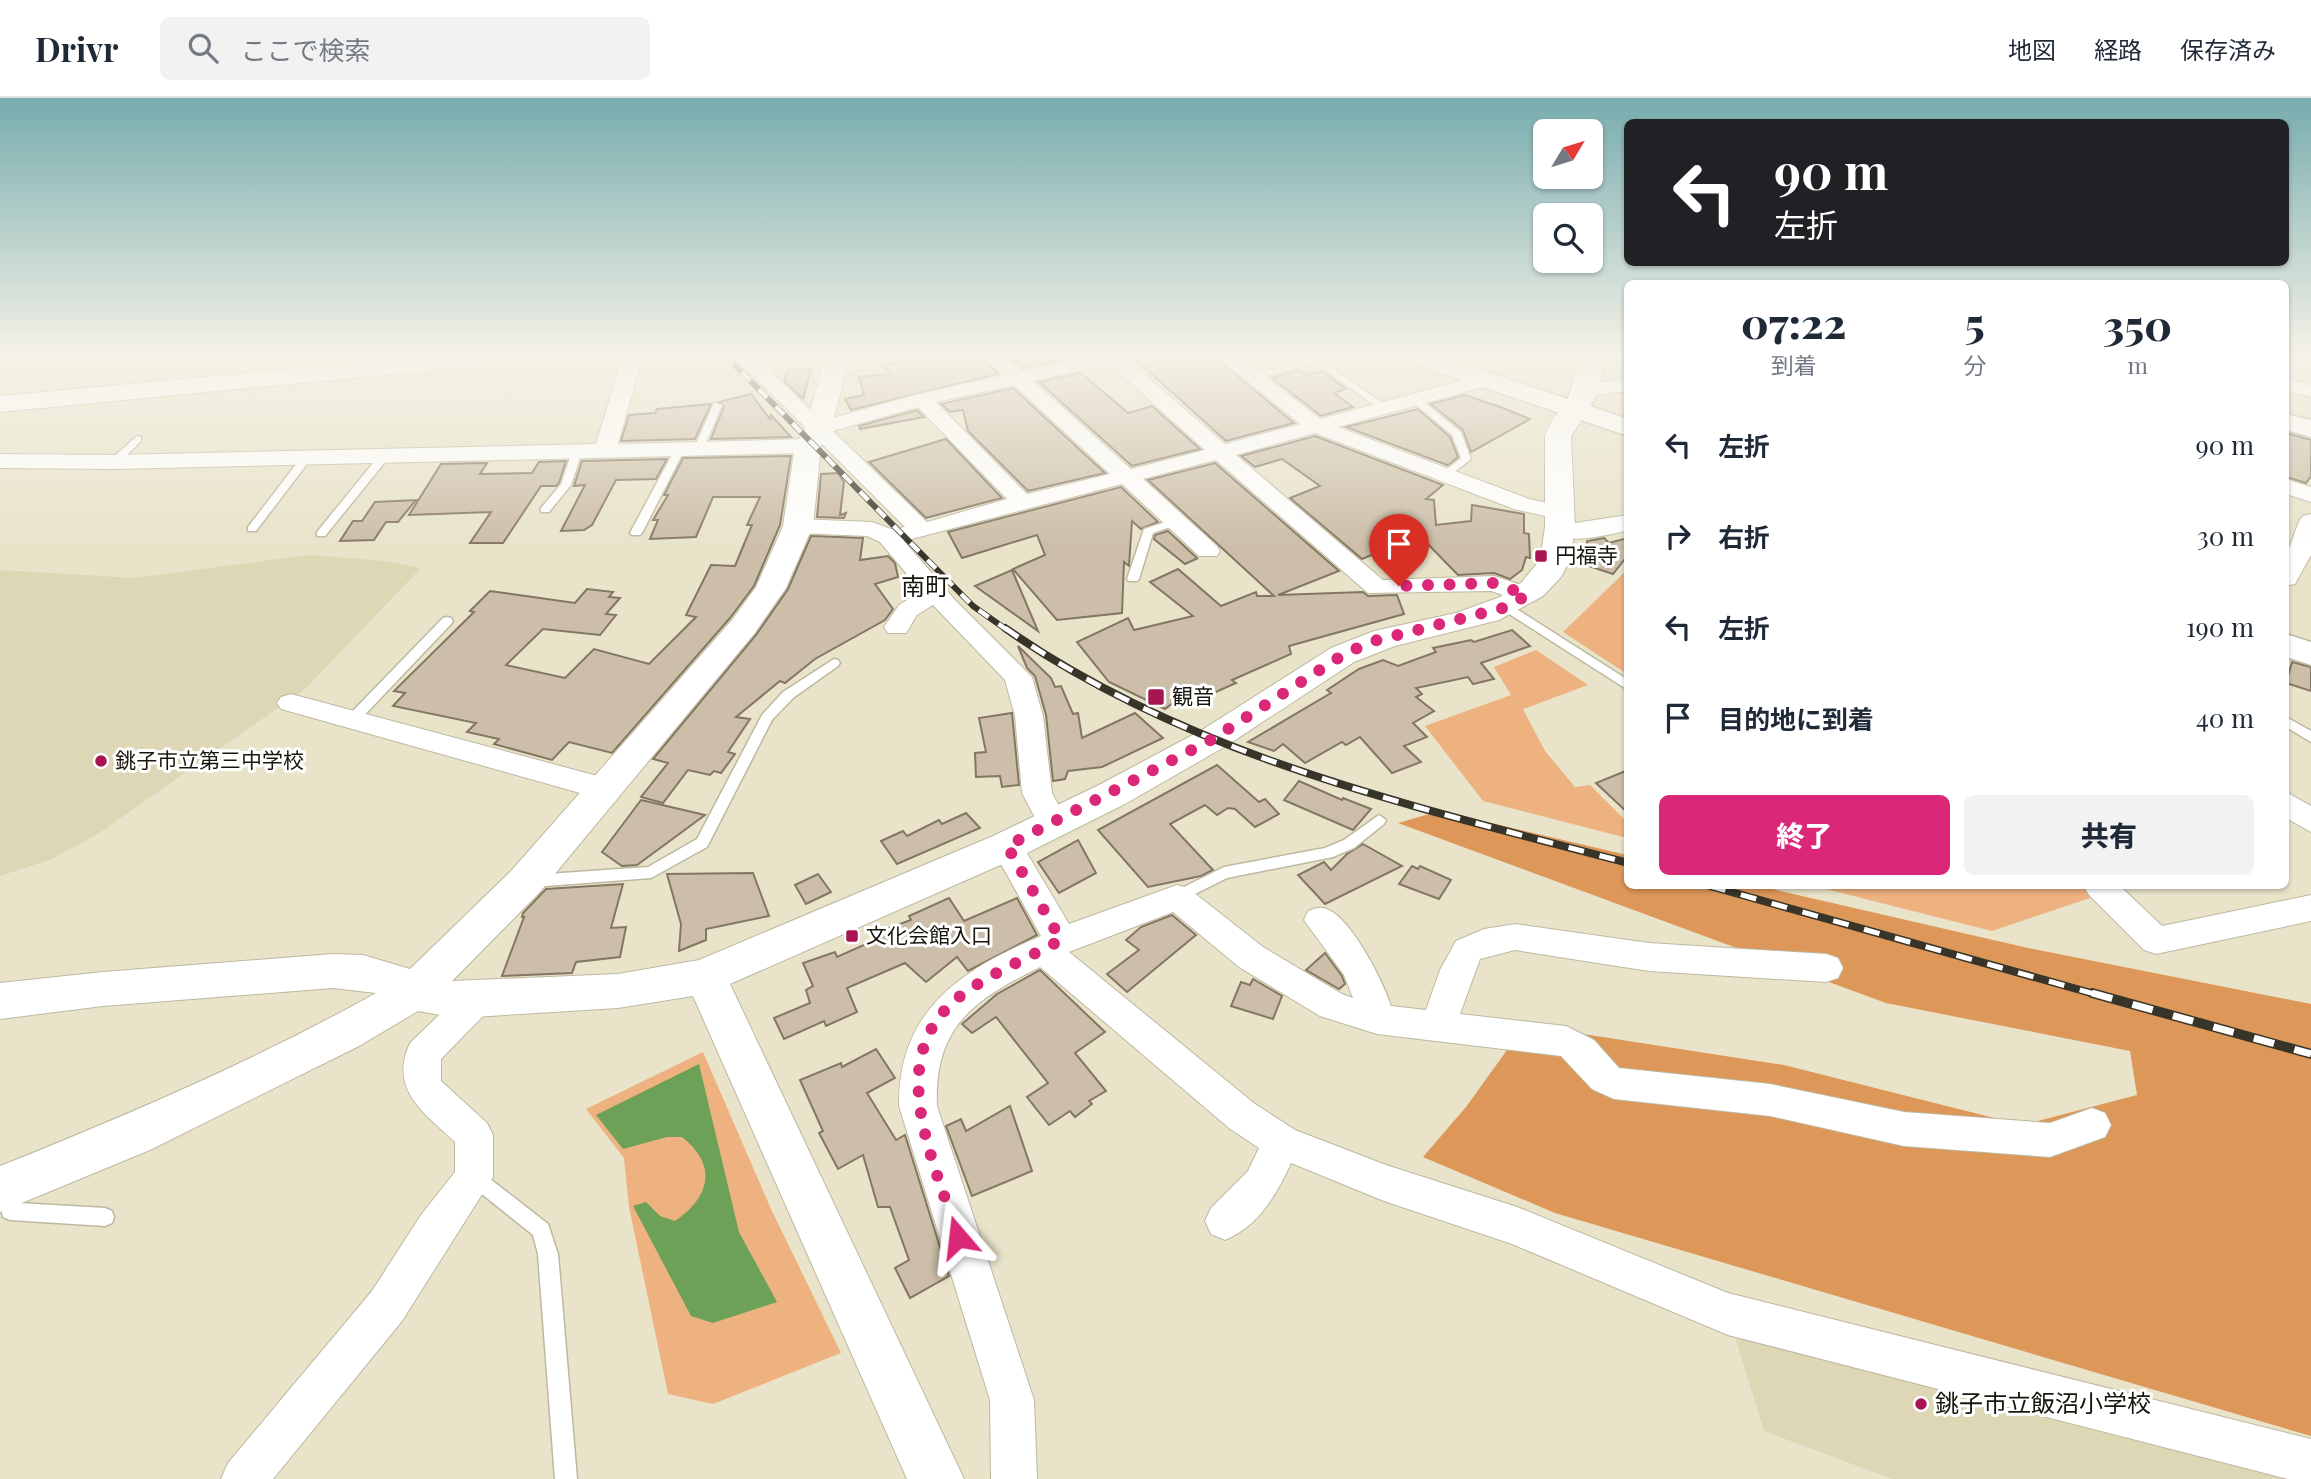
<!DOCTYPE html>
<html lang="ja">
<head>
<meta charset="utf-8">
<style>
	:root { --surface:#fff; --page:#f2f2f3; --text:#1f2937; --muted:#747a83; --line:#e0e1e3; --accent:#db2777 }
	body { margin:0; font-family:"Playfair Display","Noto Sans JP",serif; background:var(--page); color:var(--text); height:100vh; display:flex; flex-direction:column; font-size:26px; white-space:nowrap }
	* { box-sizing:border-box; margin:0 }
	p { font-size:23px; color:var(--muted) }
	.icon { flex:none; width:38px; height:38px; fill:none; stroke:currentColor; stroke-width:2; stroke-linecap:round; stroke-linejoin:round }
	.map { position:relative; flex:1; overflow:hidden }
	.sheet { position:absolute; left:1624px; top:182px; width:665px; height:609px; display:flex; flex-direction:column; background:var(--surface); border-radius:10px; box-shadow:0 2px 5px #0004 }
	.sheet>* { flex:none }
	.banner { position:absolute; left:1624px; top:21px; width:665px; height:147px; border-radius:10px; box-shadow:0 2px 5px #0004; background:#202124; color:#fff; overflow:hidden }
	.needle { width:46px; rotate:52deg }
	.controls { position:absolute; left:1533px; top:21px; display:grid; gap:14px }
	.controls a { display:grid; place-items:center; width:70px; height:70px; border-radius:10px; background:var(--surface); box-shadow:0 2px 5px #0004; font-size:35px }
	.pin { position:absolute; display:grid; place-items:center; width:60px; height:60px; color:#fff; margin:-72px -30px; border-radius:50% 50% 50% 0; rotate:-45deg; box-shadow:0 0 7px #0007 }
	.pin .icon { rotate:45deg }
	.me { position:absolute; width:77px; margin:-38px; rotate:343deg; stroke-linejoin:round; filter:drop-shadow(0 0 5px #0008) }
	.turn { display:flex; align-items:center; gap:24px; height:147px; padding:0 35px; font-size:32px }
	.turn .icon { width:91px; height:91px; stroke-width:2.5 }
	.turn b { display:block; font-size:49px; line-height:60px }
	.eta { display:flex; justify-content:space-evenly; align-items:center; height:119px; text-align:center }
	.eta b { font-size:42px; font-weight:800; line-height:49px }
	.action { display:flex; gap:14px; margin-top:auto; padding:14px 35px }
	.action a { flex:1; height:80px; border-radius:10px; background:var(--accent); color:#fff; font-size:28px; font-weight:800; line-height:80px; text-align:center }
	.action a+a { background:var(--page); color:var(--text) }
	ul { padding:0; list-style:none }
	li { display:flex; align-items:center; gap:21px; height:91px; padding:0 35px }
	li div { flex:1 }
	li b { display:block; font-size:26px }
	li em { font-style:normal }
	header { display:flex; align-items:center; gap:42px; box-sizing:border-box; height:98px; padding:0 35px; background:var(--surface); border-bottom:2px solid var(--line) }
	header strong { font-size:33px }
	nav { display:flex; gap:38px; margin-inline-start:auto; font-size:24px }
	.search { width:490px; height:63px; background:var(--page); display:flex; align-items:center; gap:18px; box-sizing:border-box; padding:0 24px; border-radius:10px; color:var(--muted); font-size:26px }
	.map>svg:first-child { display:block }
	.built { fill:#ddd7b6 }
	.green { fill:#eeb280 }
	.forest { fill:#dd9758 }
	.water { fill:#6ea158 }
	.building { fill:#ccbea8; stroke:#847762; stroke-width:2 }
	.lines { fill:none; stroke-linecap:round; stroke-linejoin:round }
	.service-casing { stroke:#bdb9a0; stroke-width:3 }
	.minor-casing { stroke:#bdb9a0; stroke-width:2 }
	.tertiary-casing { stroke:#bdb9a0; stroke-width:2 }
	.secondary-casing { stroke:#bdb9a0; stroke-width:3 }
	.service { fill:#fff; fill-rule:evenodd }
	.minor { fill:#fff; fill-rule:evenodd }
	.tertiary { fill:#fff; fill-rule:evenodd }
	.secondary { fill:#fff; fill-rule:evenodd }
	.rail-far2-casing { stroke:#373529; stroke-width:6 }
	.rail-far1-casing { stroke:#373529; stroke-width:8 }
	.rail-casing { stroke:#373529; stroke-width:10 }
	.rail-far2 { stroke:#fff; stroke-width:4.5; stroke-dasharray:12; stroke-linecap:butt }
	.rail-far1 { stroke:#fff; stroke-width:5; stroke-dasharray:16; stroke-linecap:butt }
	.rail { stroke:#fff; stroke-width:7; stroke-dasharray:21; stroke-linecap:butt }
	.route { stroke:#db2777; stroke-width:12; stroke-dasharray:0 21.6 }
	.poi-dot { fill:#a71652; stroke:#fff; stroke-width:2.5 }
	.labels { text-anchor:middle; stroke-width:6; stroke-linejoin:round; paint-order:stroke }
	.poi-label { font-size:21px; fill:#17150c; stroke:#fff; text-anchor:start }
	.quarter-label { font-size:24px; fill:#17150c; stroke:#fff }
	.near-poi-label { font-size:24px; fill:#17150c; stroke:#fff; text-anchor:start }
</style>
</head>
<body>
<header>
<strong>Drivr</strong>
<div class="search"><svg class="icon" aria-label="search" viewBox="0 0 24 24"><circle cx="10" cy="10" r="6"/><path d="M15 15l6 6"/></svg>ここで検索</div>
<nav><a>地図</a><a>経路</a><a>保存済み</a></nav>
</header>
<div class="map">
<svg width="2311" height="1381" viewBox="0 0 2311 1381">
	<rect width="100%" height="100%" fill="#e8e3c9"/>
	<g class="built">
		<polygon points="309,457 384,463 421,470 305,591 99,735 52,761 0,778 0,472 134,480"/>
		<polygon points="1728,1216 2311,1381 1892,1381 1764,1333"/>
	</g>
	<g class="green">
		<polygon points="1627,472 1627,576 1563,534"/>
		<polygon points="1536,552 1588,587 1523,611 1545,653 1575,689 1590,687 1627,724 1627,740 1483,703 1425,628 1511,597 1494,569"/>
		<polygon points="1814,788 2090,788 2099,797 1992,833"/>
		<polygon points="703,954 771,1111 841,1255 713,1306 668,1296 629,1109 624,1060 586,1011"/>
	</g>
	<polygon class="forest" points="1440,713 1627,757 1628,788 1759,788 2028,850 2311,906 2311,1338 1555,1115 1423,1059 1466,1009 1525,927 1784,967 2022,1027 2137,997 2130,953 1886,905 1398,725"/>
	<path class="water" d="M699,966L739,1134L777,1204L713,1225L691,1218L633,1108L646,1104L660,1118L675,1123C710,1099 718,1067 682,1039H667L623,1051L596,1017Z"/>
	<g class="building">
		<polygon points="925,257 980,257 998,276 851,312 845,301 864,297 859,279 890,276 883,268"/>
		<polygon points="1008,257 1059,257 1064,261 1023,270"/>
		<polygon points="1136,257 1173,257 1179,262 1205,257 1215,264 1219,263 1294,325 1226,343 1134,260"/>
		<polygon points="811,271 803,301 784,283 788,272"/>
		<polygon points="1299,272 1308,277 1322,273 1346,291 1334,295 1353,309 1321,318 1272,280"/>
		<polygon points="1081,275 1128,315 1152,308 1200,351 1132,368 1039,284"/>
		<polygon points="1013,290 1105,375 1028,393 968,333 963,312 950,314 941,306"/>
		<polygon points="751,296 770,321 771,317 791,339 711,341 724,308 719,304"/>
		<polygon points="1465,297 1503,310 1530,321 1471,354 1463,332 1431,306"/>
		<polygon points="711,306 695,341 621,343 629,317 655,315 657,311"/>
		<polygon points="1418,311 1450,339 1458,359 1450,366 1447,367 1346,329"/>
		<polygon points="917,312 924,319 860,331 859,328"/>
		<polygon points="2286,335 2311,342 2311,378 2306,385 2286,379"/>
		<polygon points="1315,338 1443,387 1426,401 1434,402 1436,427 1471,423 1472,407 1524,416 1524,435 1529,436 1530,460 1526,459 1522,472 1510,481 1494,475 1458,477 1419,437 1362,461 1290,400 1320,388 1282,361 1255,369 1241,358"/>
		<polygon points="946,341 1002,400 926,420 869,364"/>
		<polygon points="791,358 780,427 754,488 730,520 612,655 569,644 552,662 494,646 499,641 467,634 476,625 393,608 405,595 394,593 474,514 470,513 490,493 575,505 587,491 613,494 609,499 620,500 606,516 616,517 600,537 543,531 506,567 565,580 594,551 649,566 696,519 686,517 711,467 735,468 752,427 747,427 760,399 713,399 696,439 650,441 658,422 653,422 668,397 664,397 683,360"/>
		<polygon points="667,361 656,381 616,382 592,427 584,432 561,433 585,387 574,388 582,363"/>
		<polygon points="566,363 559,385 556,388 541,388 503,445 470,445 491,414 409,417 441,366 487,365 480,376 532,375 539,364"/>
		<polygon points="1215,365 1339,473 1278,497 1363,494 1368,498 1397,497 1404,516 1289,548 1291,556 1232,582 1236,585 1207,598 1192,590 1165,611 1109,584 1077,544 1128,520 1134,532 1193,518 1150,484 1178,471 1221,508 1256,494 1257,498 1274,498 1148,382"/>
		<polygon points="838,375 844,384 840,417 846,415 844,420 817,419 821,376"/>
		<polygon points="1121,389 1158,424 1141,431 1132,423 1129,468 1124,464 1122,515 1057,522 1013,471 1045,457 1037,437 962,460 948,434"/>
		<polygon points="416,402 398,424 386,424 374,442 340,443 353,423 362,423 375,404"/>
		<polygon points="1168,433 1197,460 1198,460 1185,466 1154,441 1155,437"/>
		<polygon points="811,438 863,440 860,462 888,458 895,465 898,479 875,486 893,511 885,522 815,561 785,585 780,583 736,619 750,621 728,654 735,656 721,675 714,673 710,677 688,672 663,705 641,699 668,665 653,661 756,537 788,491"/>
		<polygon points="1604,440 1609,445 1628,440 1628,457 1613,476 1589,468 1587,443"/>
		<polygon points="1012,472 1038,533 975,488"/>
		<polygon points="1512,532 1530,548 1481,565 1494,581 1473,586 1468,579 1416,590 1422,596 1416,599 1434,613 1413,625 1427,639 1404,648 1421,664 1392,675 1360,639 1346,647 1342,644 1305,665 1283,646 1274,653 1248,644 1331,595 1327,592 1359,571 1383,562 1398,568 1436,554 1433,550 1471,542 1474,544"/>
		<polygon points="1018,548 1051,580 1055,589 1061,588 1073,616 1078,615 1082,640 1135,615 1163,640 1102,669 1068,673 1065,681 1053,683 1046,617 1035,578 1027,570"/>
		<polygon points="2292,564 2311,569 2311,593 2286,585"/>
		<polygon points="1012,615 1019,687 1002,689 1000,678 976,679 975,655 986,654 979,620"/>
		<polygon points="1217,667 1259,704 1265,701 1279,716 1255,729 1235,711 1228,710 1217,717 1205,707 1170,726 1213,772 1201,778 1148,789 1098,732"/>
		<polygon points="1628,672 1628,715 1596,685"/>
		<polygon points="1299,683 1342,702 1343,700 1371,711 1353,732 1284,702"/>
		<polygon points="641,702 705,717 637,767 622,768 602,754"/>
		<polygon points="966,715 980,730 897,766 881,743 903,733 907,738 939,722 942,726"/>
		<polygon points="1078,742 1096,775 1059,795 1038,764"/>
		<polygon points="1363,746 1402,768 1325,806 1298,777 1324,764 1331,772 1347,756"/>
		<polygon points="1412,768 1418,771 1420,768 1451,782 1439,801 1399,786"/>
		<polygon points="753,775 769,818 706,831 706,842 679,853 681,826 667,776"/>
		<polygon points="818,776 831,794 806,806 795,787"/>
		<polygon points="623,786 611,830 626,829 620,859 576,864 572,875 502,878 524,819 522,819 523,815 546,791"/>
		<polygon points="949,800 964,823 1017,800 1037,837 968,873 957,859 926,884 905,865 847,890 857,914 826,928 824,923 784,941 774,920 810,905 806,892 813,888 803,865 835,854 837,859 882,839 880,833 911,822 909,818"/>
		<polygon points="1172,817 1196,837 1127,894 1107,876 1139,852 1126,842 1141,829"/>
		<polygon points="1325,855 1342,878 1345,886 1339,891 1306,872"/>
		<polygon points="1040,872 1105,934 1075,955 1106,993 1089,1003 1092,1006 1075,1019 1070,1013 1049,1027 1027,999 1048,985 996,919 972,935 962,926 997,896"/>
		<polygon points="1253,881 1282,898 1273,921 1231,908 1241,884 1250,887"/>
		<polygon points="876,951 895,980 867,995 896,1042 905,1037 949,1178 910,1200 895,1170 909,1162 890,1109 878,1109 863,1057 838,1071 819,1035 823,1033 800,982 841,965 842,969"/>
		<polygon points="1010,1008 1032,1073 972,1098 946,1028 961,1021 966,1033"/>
	</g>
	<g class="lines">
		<g class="service-casing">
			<g id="service">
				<polygon points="897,257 912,257 833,279 828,276"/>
				<polygon points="1317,259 1388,309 1388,313 1382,313 1315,265 1254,281 1249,278"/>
				<polygon points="1413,300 1419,300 1461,334 1471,361 1448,379 1444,380 1439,377 1461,360 1452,337 1413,304"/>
				<polygon points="714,305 722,307 704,350 695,352 694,350"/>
				<polygon points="137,338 141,339 141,343 118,366 110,366 110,362"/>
				<polygon points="680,348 685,351 642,435 640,437 632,437 630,435 675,351"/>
				<polygon points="577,351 582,354 571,387 549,414 541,414 541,410 561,386 572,354"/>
				<polygon points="386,353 391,356 390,358 325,438 317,438 317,434 382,354"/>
				<polygon points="308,355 313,358 256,433 248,433 248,429 304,356"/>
				<polygon points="1175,421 1179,422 1179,426 1153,435 1139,481 1137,483 1129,483 1127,481 1144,431"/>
				<polygon points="1507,505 1628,582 1628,592 1503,512 1501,509 1503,506"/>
				<polygon points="447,519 451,520 453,523 451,526 357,625 347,625 345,622 347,619 443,520"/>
				<polygon points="834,561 838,562 840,565 838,568 793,600 772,622 707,749 651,780 533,789 528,787 525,783 528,779 533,777 648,769 697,741 762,617 783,594"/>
				<polygon points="2286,619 2311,633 2311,644 2286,629"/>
				<polygon points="1379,717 1386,722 1384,726 1354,750 1333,759 1227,780 1177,805 1172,803 1169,799 1172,795 1224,769 1325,750 1344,742"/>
				<polygon points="474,1071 480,1073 548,1126 558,1156 577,1381 555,1381 538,1156 533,1137 468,1085 465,1079 468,1073"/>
				<polygon points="7,1082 14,1085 18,1105 105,1110 112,1113 114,1119 112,1125 105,1128 10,1122 3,1119 0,1108 0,1086"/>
			</g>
		</g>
		<g class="minor-casing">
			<g id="minor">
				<polygon points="623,257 643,257 618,346 808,341 819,348 808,355 114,371 0,370 0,356 114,357 596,346"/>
				<path d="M733,257H754L822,323L915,297L1003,277L983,257H1004L1022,273L1097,257H1133L1128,262L1225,346L1300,326L1216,257H1238L1320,321L1483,277L1493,283L1490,287L1338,329L1529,401L1566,409L1570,414L1566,419L1558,421L1514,411L1315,335L1236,357L1383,482L1494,478L1536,492L1540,497L1536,502L1527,505L1491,493L1368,495L1216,362L1143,381L1217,448L1220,453L1217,458H1199L1122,386L904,443L955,502L1032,579L1043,618L1052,695L1068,725L1064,733L1053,736L1042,733L1022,695L1015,618L1005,582L933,507L917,517L906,535H888L884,529L899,507L921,493L880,444L867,438L798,435L790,433L786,428L790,423L798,421L872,424L891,431L905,429ZM1109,266L1205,352L1131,371L1033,283ZM1014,287L1110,376L1027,396L936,304ZM918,309L1007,401L927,424L833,333Z"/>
				<polygon points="2286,280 2311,287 2311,299 2286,292"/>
				<polygon points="1628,281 1628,293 1586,298 1576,292 1586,286"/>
				<polygon points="2286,381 2311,389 2311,404 2286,396"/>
				<polygon points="2311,416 2311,457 2295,486 2286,488 2286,459 2299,423 2303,418"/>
				<path d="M1628,417V432C1607,438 1575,444 1554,439L1550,434L1554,429L1562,427Z"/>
				<polygon points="291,596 605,680 616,684 620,691 616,698 605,702 281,611 277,605 281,599"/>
				<polygon points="2286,694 2311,708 2311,734 2286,720"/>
				<path d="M1007,737L1018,740L1069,826L1177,787L1188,790L1263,849L1342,896L1353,900L1344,877L1304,822L1308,813C1316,810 1321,808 1329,812C1353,824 1383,883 1391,908L1426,912L1440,872L1456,843L1484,831L1515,826L1649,845L1826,856L1838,860L1843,870L1838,880L1826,884L1649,873L1515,852L1480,861L1460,916L1566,928L1594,942L1619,970L1770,986L1904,1014L2050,1025L2092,1010L2105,1015L2111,1027L2105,1039L2050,1059L1904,1048L1770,1018L1614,1001L1592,991L1561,958L1377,936L1320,918L1239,869L1173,814L1069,854L1255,1006L1295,1032L1386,1067L1517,1109L1728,1195L2311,1341V1381H2288L1728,1237L1512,1146L1384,1103L1291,1065C1277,1096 1258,1129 1225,1142L1211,1136L1205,1123L1211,1110L1248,1073L1259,1050L1229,1030L1040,869C974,902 934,928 937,1008L1034,1302L1037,1381H991L990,1302L899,1008C898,912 961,872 1041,838L991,748L996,740Z"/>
				<polygon points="2084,788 2120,788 2162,828 2311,797 2311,823 2156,856 2144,852 2089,797"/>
				<path d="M477,888L489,892L494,902L489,912L441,961V983L487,1025L493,1037V1079L402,1223L273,1381H221L228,1365L372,1193L421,1117L455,1074V1044C425,1015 388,992 410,945L465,892Z"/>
			</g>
		</g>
		<g class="tertiary-casing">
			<g id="tertiary">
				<polygon points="441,257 529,257 526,262 517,264 0,314 0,298"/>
				<path d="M826,257H850L831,331L821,348L813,428L786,490L754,536L539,795L452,883L618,876L699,862L993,738L1099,687L1202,632L1331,550L1374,533L1456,515L1500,499L1521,485L1540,462L1545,429V338C1552,320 1563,301 1584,307L1588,312L1571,338L1575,429L1570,462L1561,479L1543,498L1499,522L1395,548L1354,564L1226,648L1125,706L1021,758L730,886L964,1381H907L693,898L618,910L457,920L418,913L359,948L150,1052L0,1114V1068C128,1017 256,962 376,895L333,890L103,908L0,921V885L103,874L333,856L363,857L410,871L511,773L732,522L756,489L783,428L795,348L805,331Z"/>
			</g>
		</g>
		<g class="secondary-casing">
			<g id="secondary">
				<polygon points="1398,257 1436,257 1568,301 1580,257 1606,257 1599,292 1590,308 1628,321 1628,338 1402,262"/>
				<polygon points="2286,316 2311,322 2311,339 2286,332"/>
				<polygon points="2286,536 2311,544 2311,567 2286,559"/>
			</g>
		</g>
		<use href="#service" class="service"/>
		<use href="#minor" class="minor"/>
		<use href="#tertiary" class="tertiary"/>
		<use href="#secondary" class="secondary"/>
		<g class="rail-far2-casing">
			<polyline id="rail-far2" points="725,257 973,508 1007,532"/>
		</g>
		<g class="rail-far1-casing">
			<g id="rail-far1">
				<path d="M1005,530C1189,659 1413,708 1628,765"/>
				<polyline points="1710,788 2098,897"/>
			</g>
		</g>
		<g class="rail-casing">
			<polyline id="rail" points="2092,895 2311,956"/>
		</g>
		<use href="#rail-far2" class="rail-far2"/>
		<use href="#rail-far1" class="rail-far1"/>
		<use href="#rail" class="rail"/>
	</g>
	<linearGradient id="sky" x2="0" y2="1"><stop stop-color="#77acae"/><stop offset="0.57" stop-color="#f5f2e7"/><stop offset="1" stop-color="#f5f2e7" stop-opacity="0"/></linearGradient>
	<rect width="2311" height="450" fill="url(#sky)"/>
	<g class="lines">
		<path class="route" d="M958,1139C934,1061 878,954 967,893C996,873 1030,859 1061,842L1007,748L1211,642L1346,555L1374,543L1507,509L1527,497L1494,485L1399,488"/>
	</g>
	<g class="poi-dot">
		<rect x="1534" y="451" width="14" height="14" rx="3.5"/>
		<rect x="1147" y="590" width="18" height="18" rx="3.5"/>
		<circle cx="101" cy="663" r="7"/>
		<rect x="845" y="831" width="14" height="14" rx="3.5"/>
		<circle cx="1921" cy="1306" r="7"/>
	</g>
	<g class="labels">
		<g class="poi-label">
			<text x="1555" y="465">円福寺</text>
			<text x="1172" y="606">観音</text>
			<text x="115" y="670">銚子市立第三中学校</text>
			<text x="866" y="845">文化会館入口</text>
		</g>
		<g class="quarter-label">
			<text x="925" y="497">南町</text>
		</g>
		<g class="near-poi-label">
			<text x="1935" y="1314">銚子市立飯沼小学校</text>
		</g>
	</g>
</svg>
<div class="controls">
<a><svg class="needle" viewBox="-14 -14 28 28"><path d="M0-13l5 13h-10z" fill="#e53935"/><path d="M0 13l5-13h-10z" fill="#747a83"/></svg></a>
<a><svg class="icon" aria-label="search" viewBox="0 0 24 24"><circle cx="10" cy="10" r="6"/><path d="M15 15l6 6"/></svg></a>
</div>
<div class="pin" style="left:1399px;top:488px;background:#d93025"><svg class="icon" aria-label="arrive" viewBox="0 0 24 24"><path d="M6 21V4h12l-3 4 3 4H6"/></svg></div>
<svg class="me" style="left:958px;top:1139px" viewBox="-20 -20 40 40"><path d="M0-17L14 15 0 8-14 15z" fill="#db2777" stroke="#fff" stroke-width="4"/></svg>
<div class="banner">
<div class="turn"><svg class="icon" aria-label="left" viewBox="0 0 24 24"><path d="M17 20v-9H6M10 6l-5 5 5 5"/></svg><div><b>90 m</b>左折</div></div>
</div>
<section class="sheet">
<div class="eta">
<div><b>07:22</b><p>到着</p></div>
<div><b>5</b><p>分</p></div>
<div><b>350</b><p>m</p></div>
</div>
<ul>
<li><svg class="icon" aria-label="left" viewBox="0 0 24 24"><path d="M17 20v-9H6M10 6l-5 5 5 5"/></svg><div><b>左折</b></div><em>90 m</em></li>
<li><svg class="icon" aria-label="right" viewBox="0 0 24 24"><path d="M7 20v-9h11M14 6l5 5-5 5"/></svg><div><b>右折</b></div><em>30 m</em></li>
<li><svg class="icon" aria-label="left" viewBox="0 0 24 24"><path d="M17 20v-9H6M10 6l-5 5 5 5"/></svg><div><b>左折</b></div><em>190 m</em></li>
<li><svg class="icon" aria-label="arrive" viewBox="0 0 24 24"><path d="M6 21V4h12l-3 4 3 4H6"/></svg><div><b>目的地に到着</b></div><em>40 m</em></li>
</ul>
<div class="action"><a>終了</a><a>共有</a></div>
</section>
</div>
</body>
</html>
